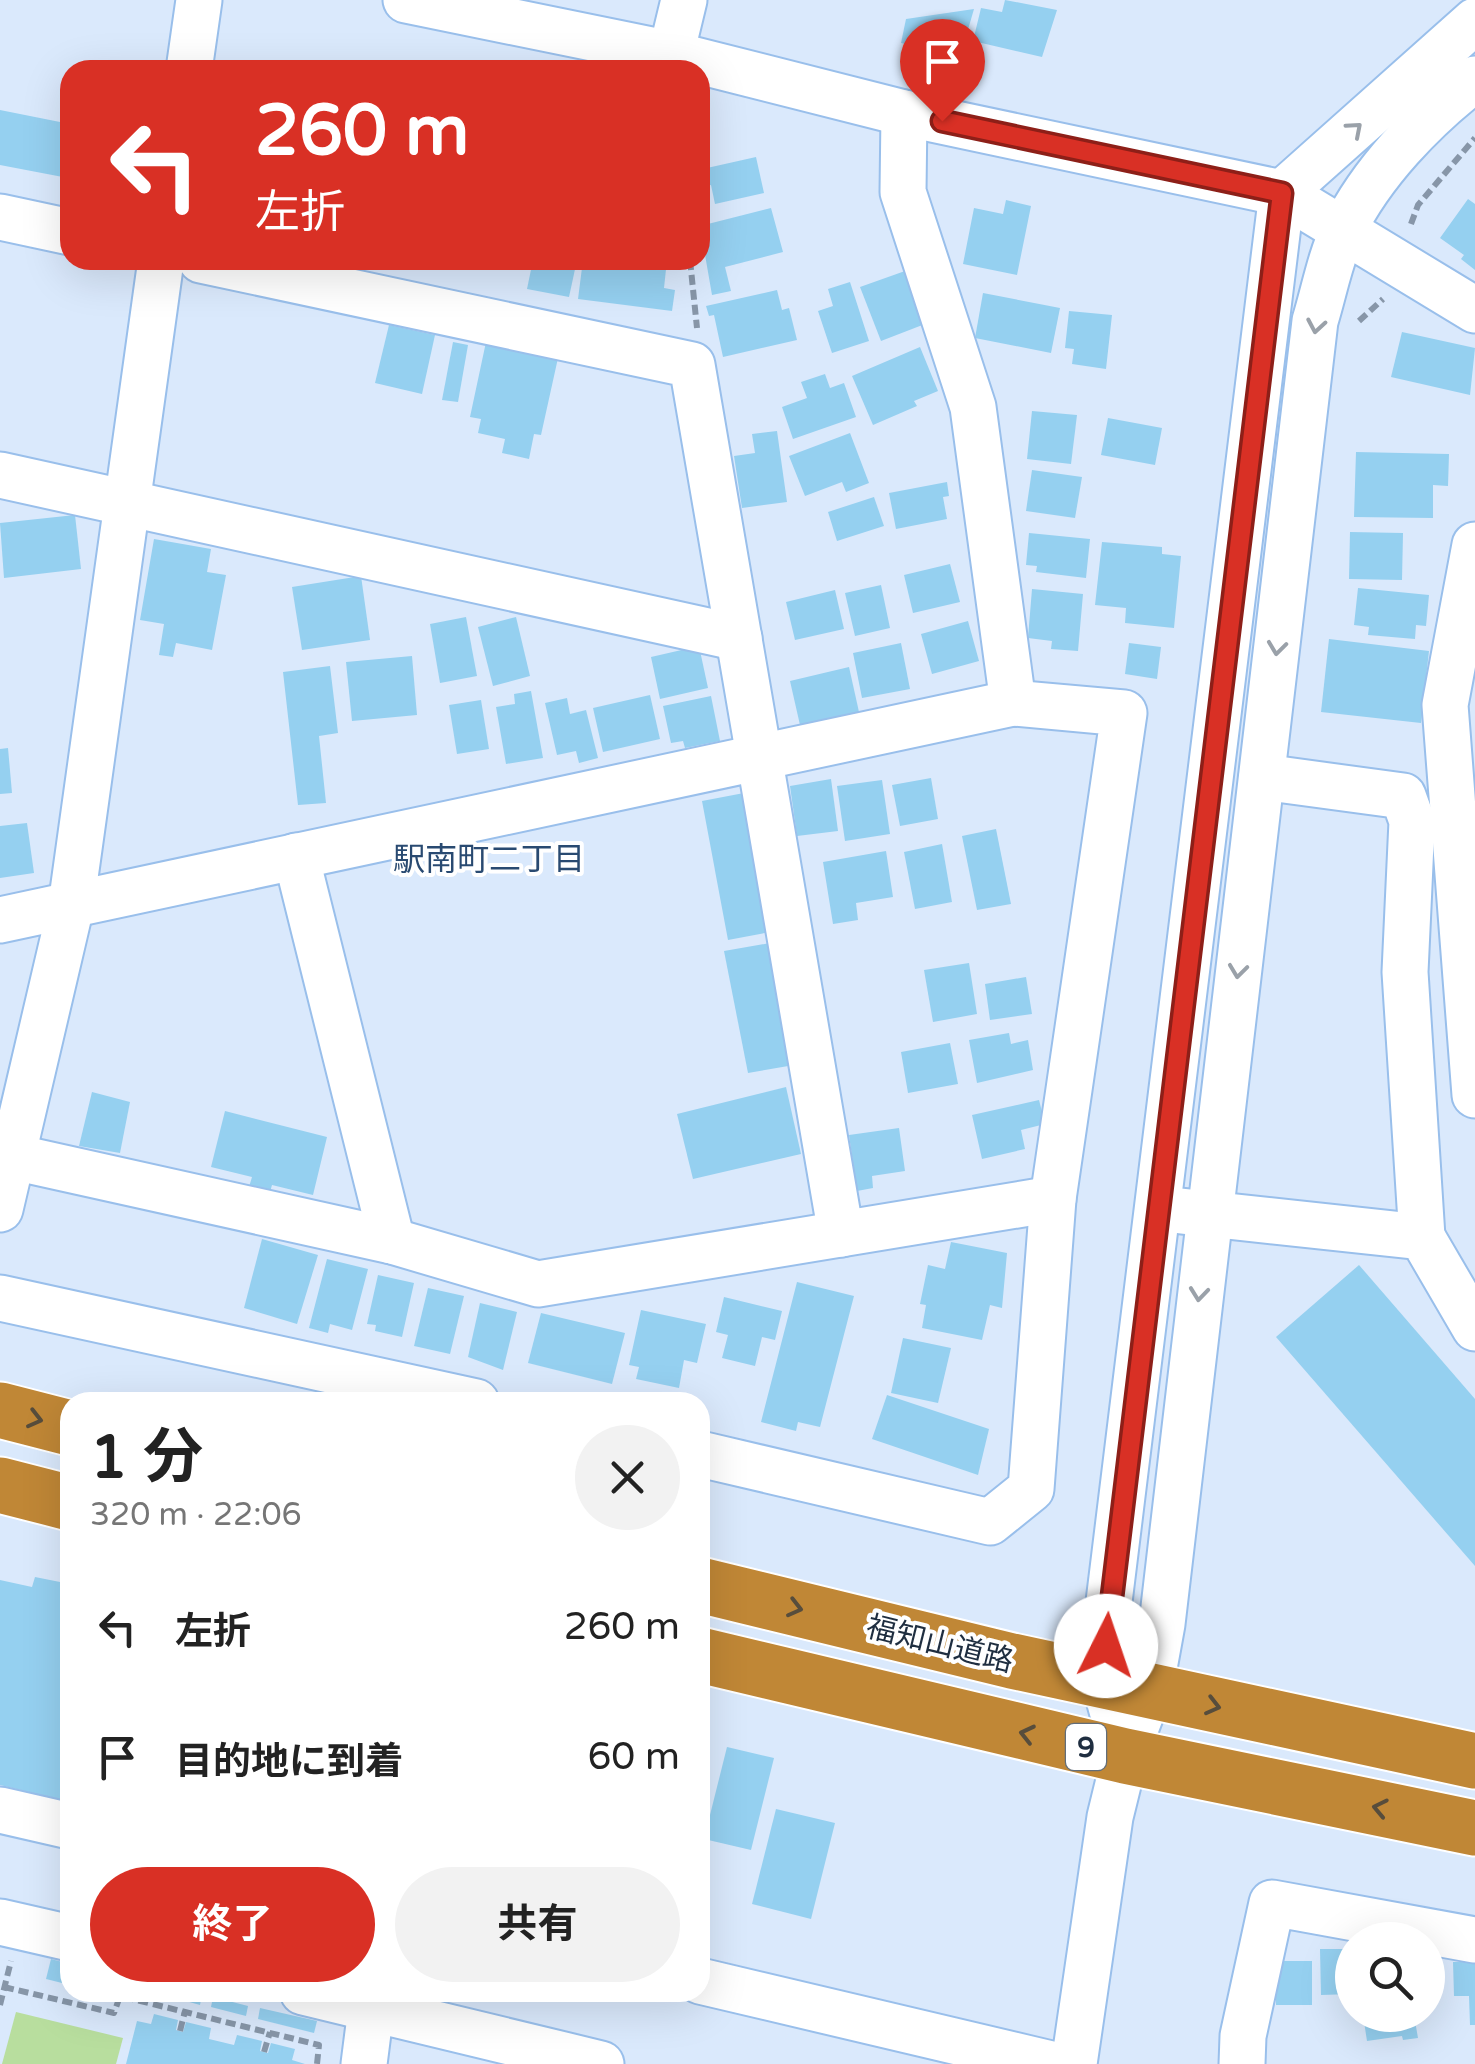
<!DOCTYPE html>
<html lang="ja">
<head>
<meta charset="utf-8">
<style>
	:root { --surface:#fff; --page:#f2f2f2; --text:#222; --muted:#767676; --accent:#d93025 }
	body { margin:0; font-family:"Varela Round","Noto Sans JP",sans-serif; background:var(--page); color:var(--text); height:100vh; display:flex; flex-direction:column; font-size:38px; white-space:nowrap }
	* { box-sizing:border-box; margin:0 }
	p { font-size:32px; color:var(--muted) }
	.icon { flex:none; width:55px; height:55px; fill:none; stroke:currentColor; stroke-width:2; stroke-linecap:round; stroke-linejoin:round }
	.map { position:relative; flex:1; overflow:hidden }
	.sheet { position:absolute; left:60px; top:1392px; width:650px; height:610px; display:flex; flex-direction:column; background:var(--surface); border-radius:30px; box-shadow:0 10px 40px #0002 }
	.sheet>* { flex:none }
	.banner { position:absolute; left:60px; top:60px; width:650px; height:210px; border-radius:30px; box-shadow:0 10px 40px #0002; background:#d93025; color:#fff; overflow:hidden }
	.controls { position:absolute; left:1335px; top:1922px; display:grid; gap:20px }
	.controls a { display:grid; place-items:center; width:110px; height:110px; border-radius:50%; background:var(--surface); box-shadow:0 10px 40px #0002; font-size:50px }
	.pin { position:absolute; display:grid; place-items:center; width:85px; height:85px; color:#fff; margin:-102px -42px; border-radius:50% 50% 50% 0; rotate:-45deg; box-shadow:0 0 10px #0007 }
	.pin .icon { rotate:45deg }
	.me { position:absolute; width:110px; margin:-55px; rotate:4deg; stroke-linejoin:round; filter:drop-shadow(0 0 8px #0008) }
	.turn { display:flex; align-items:center; gap:35px; height:210px; padding:0 30px; font-size:45px }
	.turn .icon { width:130px; height:130px; stroke-width:2.5 }
	.turn b { display:block; font-size:70px; line-height:85px }
	.round { display:grid; place-items:center; flex:none; width:105px; height:105px; border-radius:52px; background:var(--page) }
	.headline { display:flex; align-items:center; justify-content:space-between; height:170px; padding:0 30px }
	h1 { font-size:60px; font-weight:700; line-height:75px }
	.primary-button { display:flex; gap:20px; margin-top:auto; padding:20px 30px }
	.primary-button a { flex:1; height:115px; border-radius:60px; background:var(--accent); color:#fff; font-size:40px; font-weight:700; line-height:115px; text-align:center }
	.primary-button a+a { background:var(--page); color:var(--text) }
	ul { padding:0; list-style:none }
	li { display:flex; align-items:center; gap:30px; height:130px; padding:0 30px }
	li div { flex:1 }
	li b { display:block; font-size:38px }
	li em { font-style:normal }
	.map>svg:first-child { display:block }
	.green { fill:#b8de9e }
	.building { fill:#95d0f0 }
	.lines { fill:none; stroke-linecap:round; stroke-linejoin:round }
	.minor-casing { stroke:#99bfeb; stroke-width:49 }
	.highway-casing { stroke:#fff; stroke-width:59 }
	.path { stroke:#8796a8; stroke-width:6; stroke-dasharray:10 5; stroke-linecap:butt }
	.minor { stroke:#fff; stroke-width:45 }
	.highway { stroke:#c08736; stroke-width:55 }
	.oneway { stroke:#9aa1a9 }
	.oneway2 { stroke:#574d3c }
	.route-casing { stroke:#8d1f18; stroke-width:25 }
	.route { stroke:#d93025; stroke-width:18 }
	.labels { text-anchor:middle; stroke-width:8; stroke-linejoin:round; paint-order:stroke }
	.shield { fill:#fff; stroke:#626d79; stroke-width:2.5 }
	.shield-label { font-size:28px; font-weight:bold; fill:#1f2e40 }
	.street-label { font-size:30px; fill:#1f2e40; stroke:#fff }
	.neighbourhood-label { font-size:32px; fill:#294a71; stroke:#fff }
</style>
</head>
<body>
<div class="map">
<svg width="1475" height="2064" viewBox="0 0 1475 2064">
	<rect width="100%" height="100%" fill="#dae9fc"/>
	<polygon class="green" points="16,2012 123,2038 116,2064 2,2064"/>
	<g class="building">
		<polygon points="1005,0 1057,10 1042,57 973,41 981,8 1002,12"/>
		<polygon points="974,9 960,57 901,43 906,19"/>
		<polygon points="0,110 70,124 68,178 0,165"/>
		<polygon points="756,157 764,193 715,204 711,185 700,187 700,181 709,179 707,168"/>
		<polygon points="1468,199 1475,204 1475,270 1461,259 1464,255 1440,238"/>
		<polygon points="1006,200 1031,206 1017,275 963,264 974,208 1003,214"/>
		<polygon points="771,208 783,252 725,267 731,291 712,295 700,226"/>
		<polygon points="533,260 577,260 569,297 527,289"/>
		<polygon points="583,260 667,260 664,288 675,290 672,311 578,299"/>
		<polygon points="905,271 925,324 881,341 860,287"/>
		<polygon points="850,282 869,341 832,353 818,311 833,306 828,289"/>
		<polygon points="777,290 782,310 789,308 797,340 723,357 714,315 709,316 706,306"/>
		<polygon points="983,293 1060,308 1051,353 975,338"/>
		<polygon points="1069,311 1112,315 1106,369 1072,364 1074,349 1065,348"/>
		<polygon points="389,325 435,335 422,394 375,383"/>
		<polygon points="1402,332 1475,348 1470,395 1391,377"/>
		<polygon points="453,342 468,345 458,402 442,400"/>
		<polygon points="486,342 558,358 541,435 534,434 529,459 502,453 505,439 478,433 481,419 470,417"/>
		<polygon points="920,347 938,391 914,401 917,406 873,425 852,376"/>
		<polygon points="825,374 830,388 844,383 856,417 793,439 782,407 807,398 801,382"/>
		<polygon points="1032,411 1077,415 1071,464 1027,459"/>
		<polygon points="1108,418 1162,428 1155,465 1101,455"/>
		<polygon points="777,431 787,502 742,508 734,456 755,453 752,434"/>
		<polygon points="850,433 869,483 846,492 842,482 805,496 789,456"/>
		<polygon points="1356,452 1449,454 1448,486 1433,485 1433,518 1354,517"/>
		<polygon points="1032,470 1082,477 1075,518 1026,511"/>
		<polygon points="947,482 949,496 943,497 947,519 896,529 889,493"/>
		<polygon points="874,497 884,526 837,541 828,512"/>
		<polygon points="75,515 81,569 4,578 0,523"/>
		<polygon points="1350,532 1403,533 1402,580 1349,579"/>
		<polygon points="1029,533 1090,539 1086,578 1036,572 1037,566 1026,565"/>
		<polygon points="154,539 211,549 207,572 226,575 212,650 176,643 173,657 159,655 164,624 140,620"/>
		<polygon points="1102,542 1162,547 1162,554 1181,556 1174,628 1125,623 1126,608 1095,605"/>
		<polygon points="950,564 960,602 913,613 904,575"/>
		<polygon points="361,576 370,640 302,650 292,587"/>
		<polygon points="881,585 890,628 855,636 845,593"/>
		<polygon points="1358,588 1429,595 1426,626 1416,625 1415,639 1368,635 1369,627 1354,625"/>
		<polygon points="1032,589 1083,594 1078,651 1051,649 1052,641 1028,638"/>
		<polygon points="835,590 844,629 795,640 786,602"/>
		<polygon points="466,617 477,676 440,683 430,624"/>
		<polygon points="516,617 530,676 493,686 478,627"/>
		<polygon points="968,621 979,661 932,674 921,634"/>
		<polygon points="1329,639 1429,651 1421,723 1321,712"/>
		<polygon points="901,643 910,689 862,698 853,653"/>
		<polygon points="1129,643 1161,647 1157,679 1125,674"/>
		<polygon points="699,646 708,688 660,699 651,657"/>
		<polygon points="412,656 417,715 352,721 346,662"/>
		<polygon points="330,666 338,733 319,736 326,803 298,805 283,672"/>
		<polygon points="849,667 859,712 800,725 790,681"/>
		<polygon points="531,691 543,758 506,764 496,707 515,704 514,694"/>
		<polygon points="650,695 660,739 603,752 593,708"/>
		<polygon points="711,696 720,741 685,748 683,741 671,743 663,706"/>
		<polygon points="567,698 570,714 586,710 598,758 579,763 576,751 557,755 545,703"/>
		<polygon points="481,700 489,749 457,754 449,705"/>
		<polygon points="8,748 12,793 0,794 0,749"/>
		<polygon points="931,778 938,819 900,826 892,785"/>
		<polygon points="831,779 838,831 797,836 790,786"/>
		<polygon points="882,780 890,834 845,841 837,786"/>
		<polygon points="744,793 770,932 728,940 702,801"/>
		<polygon points="27,823 34,873 0,878 0,826"/>
		<polygon points="996,829 1011,904 977,910 962,836"/>
		<polygon points="942,844 952,902 915,909 904,852"/>
		<polygon points="886,851 893,897 856,903 858,920 833,924 823,862"/>
		<polygon points="770,943 794,1065 748,1073 724,951"/>
		<polygon points="969,963 977,1014 933,1022 924,970"/>
		<polygon points="1026,977 1032,1014 990,1020 985,984"/>
		<polygon points="1009,1033 1011,1044 1028,1040 1033,1070 977,1083 969,1040"/>
		<polygon points="950,1043 958,1084 908,1093 901,1052"/>
		<polygon points="786,1087 801,1154 693,1179 677,1114"/>
		<polygon points="92,1092 130,1102 120,1153 79,1146"/>
		<polygon points="1039,1100 1045,1124 1021,1130 1025,1149 982,1159 972,1115"/>
		<polygon points="225,1111 327,1137 313,1195 272,1185 270,1192 249,1187 252,1177 211,1167"/>
		<polygon points="899,1128 905,1171 872,1176 873,1188 857,1191 849,1135"/>
		<polygon points="262,1239 318,1255 297,1324 244,1308"/>
		<polygon points="951,1242 1007,1253 1002,1308 990,1305 982,1340 922,1328 926,1305 920,1304 928,1265 945,1269"/>
		<polygon points="327,1259 368,1269 352,1330 330,1324 328,1333 309,1328"/>
		<polygon points="1359,1265 1475,1399 1475,1566 1276,1337"/>
		<polygon points="378,1275 414,1283 402,1337 375,1331 376,1325 367,1324"/>
		<polygon points="797,1282 854,1296 820,1427 798,1422 796,1431 761,1422"/>
		<polygon points="428,1288 464,1296 450,1354 414,1346"/>
		<polygon points="724,1297 782,1311 775,1340 762,1337 755,1366 722,1358 728,1335 716,1332"/>
		<polygon points="480,1303 517,1312 503,1370 468,1357"/>
		<polygon points="641,1310 706,1324 697,1363 684,1360 679,1388 636,1379 639,1367 629,1365"/>
		<polygon points="541,1313 625,1333 612,1384 528,1363"/>
		<polygon points="903,1338 951,1348 938,1403 891,1393"/>
		<polygon points="887,1395 989,1429 978,1475 872,1439"/>
		<polygon points="35,1577 70,1584 70,1802 0,1785 0,1580 32,1587"/>
		<polygon points="727,1747 774,1758 751,1850 704,1839"/>
		<polygon points="776,1809 835,1823 811,1919 752,1904"/>
		<polygon points="1320,1949 1352,1949 1352,1994 1321,1995"/>
		<polygon points="51,1959 70,1964 70,1985 46,1979"/>
		<rect x="1276" y="1961" width="36" height="44"/>
		<polygon points="1453,1962 1475,1962 1475,2025 1470,2025 1469,1996 1454,1996"/>
		<polygon points="154,1992 198,1992 202,1994 200,2005"/>
		<polygon points="213,1997 248,2006 246,2016 211,2007"/>
		<polygon points="260,2008 317,2021 314,2033 258,2019"/>
		<polygon points="154,2014 178,2020 176,2030 183,2032 186,2022 211,2028 209,2039 234,2045 237,2035 262,2041 260,2051 268,2053 271,2043 295,2049 292,2060 305,2064 126,2064 137,2021 151,2024"/>
		<polygon points="1363,2015 1414,2015 1418,2038 1403,2040 1402,2036 1367,2041"/>
	</g>
	<g class="lines">
		<g class="minor-casing">
			<g id="minor">
				<polyline points="406,0 671,54 904,113 1282,193 1475,310"/>
				<polyline points="671,54 684,0"/>
				<polyline points="189,70 199,0"/>
				<polyline points="904,113 903,192 973,407 1013,703"/>
				<polyline points="0,217 70,232"/>
				<polyline points="201,260 692,365 841,1234"/>
				<polyline points="0,475 739,638"/>
				<polyline points="1475,545 1445,705 1475,1095"/>
				<polyline points="1262,777 1403,796 1412,821 1405,972 1422,1237"/>
				<polyline points="296,856 392,1241"/>
				<polyline points="0,920 1013,703 1124,713 1053,1199 1031,1489 990,1522 700,1454"/>
				<polyline points="14,1157 392,1241 538,1284 1053,1199"/>
				<polyline points="0,1209 71,906 161,260"/>
				<polyline points="1181,1211 1422,1237 1475,1328"/>
				<polyline points="0,1298 476,1402"/>
				<polyline points="1112,1710 1104,1681 1108,1610 1282,193 1475,21"/>
				<polyline points="0,1810 70,1826"/>
				<polyline points="0,1922 70,1938"/>
				<polyline points="700,1981 1051,2064"/>
				<polyline points="303,1992 601,2064"/>
				<polyline points="364,2064 371,2009"/>
				<path d="M1074,2064L1110,1817L1125,1756L1150,1690L1162,1624L1315,321C1324,292 1330,258 1343,231C1371,173 1424,118 1475,79"/>
				<polyline points="1242,2064 1243,2036 1272,1903 1475,1940"/>
			</g>
		</g>
		<g class="highway-casing">
			<g id="highway">
				<polyline points="0,1410 70,1428"/>
				<polyline points="0,1485 70,1503"/>
				<polyline points="700,1585 1012,1661 1475,1761"/>
				<polyline points="700,1655 1125,1756 1475,1828"/>
			</g>
		</g>
		<g class="path">
			<polyline points="1411,224 1418,205 1475,138"/>
			<polyline points="690,260 697,328"/>
			<polyline points="1359,321 1383,299"/>
			<polyline points="4,1987 114,2013 120,1996 319,2045 317,2064"/>
			<polyline points="0,2005 11,1961"/>
			<polyline points="180,2031 185,2011"/>
			<polyline points="264,2052 270,2032"/>
		</g>
		<use href="#minor" class="minor"/>
		<use href="#highway" class="highway"/>
	</g>
	<defs><path id="oneway-chevron" d="M-2-3.5L2.5 0L-2 3.5" fill="none" stroke-width="1.6" stroke-linecap="round" stroke-linejoin="round" transform="scale(2.5)"/></defs>
	<g class="oneway">
		<use href="#oneway-chevron" transform="translate(1355 129) rotate(-41)"/>
		<use href="#oneway-chevron" transform="translate(1316 326) rotate(100)"/>
		<use href="#oneway-chevron" transform="translate(1277 648) rotate(97)"/>
		<use href="#oneway-chevron" transform="translate(1238 971) rotate(97)"/>
		<use href="#oneway-chevron" transform="translate(1199 1294) rotate(96)"/>
	</g>
	<g class="oneway2">
		<use href="#oneway-chevron" transform="translate(35 1419) rotate(14)"/>
		<use href="#oneway-chevron" transform="translate(795 1608) rotate(14)"/>
		<use href="#oneway-chevron" transform="translate(1213 1706) rotate(14)"/>
		<use href="#oneway-chevron" transform="translate(1027 1734) rotate(-167)"/>
		<use href="#oneway-chevron" transform="translate(1380 1808) rotate(-168)"/>
	</g>
	<g class="lines">
		<g class="route-casing">
			<polyline id="route" points="942,121 1282,193 1106,1646"/>
		</g>
		<use href="#route" class="route"/>
	</g>
	<g class="labels">
		<rect class="shield" x="1066" y="1724" width="40" height="46" rx="8"/>
		<g class="shield-label">
			<text x="1086" y="1757">9</text>
		</g>
		<g class="street-label">
			<text transform="translate(940 1644) rotate(14)" y="10">福知山道路</text>
		</g>
		<g class="neighbourhood-label">
			<text x="489" y="870">駅南町二丁目</text>
		</g>
	</g>
</svg>
<div class="controls">
<a><svg class="icon" aria-label="search" viewBox="0 0 24 24"><circle cx="10" cy="10" r="6"/><path d="M15 15l6 6"/></svg></a>
</div>
<div class="pin" style="left:942px;top:121px;background:#d93025"><svg class="icon" aria-label="arrive" viewBox="0 0 24 24"><path d="M6 21V4h12l-3 4 3 4H6"/></svg></div>
<svg class="me" style="left:1106px;top:1646px" viewBox="-20 -20 40 40"><circle r="19" fill="#fff"/><path d="M0-13L10 11 0 6-10 11z" fill="#d93025"/></svg>
<div class="banner">
<div class="turn"><svg class="icon" aria-label="left" viewBox="0 0 24 24"><path d="M17 20v-9H6M10 6l-5 5 5 5"/></svg><div><b>260 m</b>左折</div></div>
</div>
<section class="sheet">
<div class="headline"><div><h1>1 分</h1><p>320 m · 22:06</p></div><a class="round"><svg class="icon" aria-label="close" viewBox="0 0 24 24"><path d="M6 6l12 12M18 6L6 18"/></svg></a></div>
<ul>
<li><svg class="icon" aria-label="left" viewBox="0 0 24 24"><path d="M17 20v-9H6M10 6l-5 5 5 5"/></svg><div><b>左折</b></div><em>260 m</em></li>
<li><svg class="icon" aria-label="arrive" viewBox="0 0 24 24"><path d="M6 21V4h12l-3 4 3 4H6"/></svg><div><b>目的地に到着</b></div><em>60 m</em></li>
</ul>
<div class="primary-button"><a>終了</a><a>共有</a></div>
</section>
</div>
</body>
</html>
